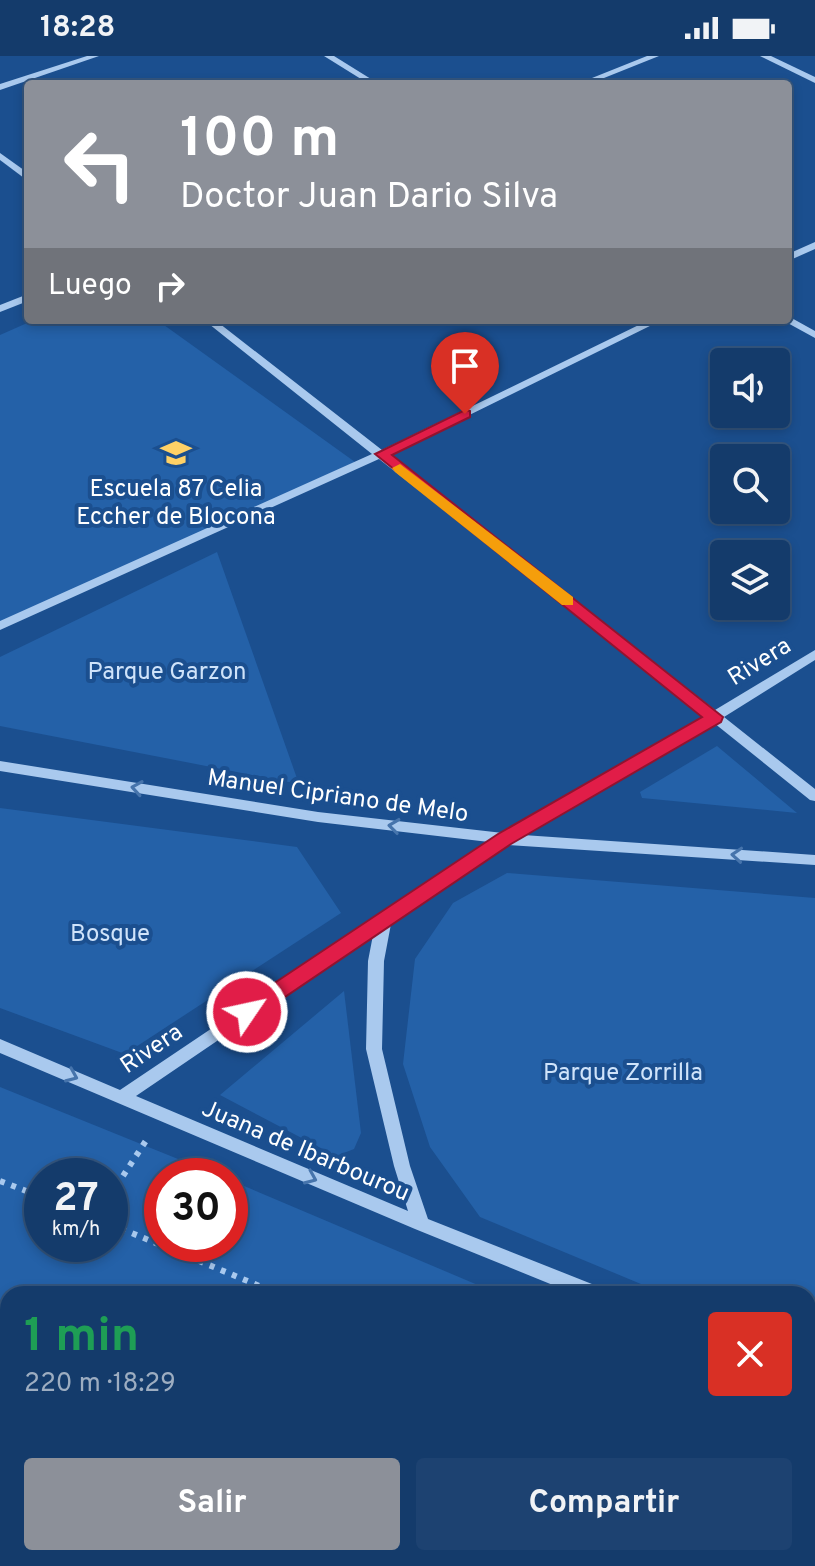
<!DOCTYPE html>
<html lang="es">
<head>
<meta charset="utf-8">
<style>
	:root { --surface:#143b6b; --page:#1d4271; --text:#f1f3f6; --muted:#9dadc1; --line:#33557e; --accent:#8c9099 }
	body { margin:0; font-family:Overpass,sans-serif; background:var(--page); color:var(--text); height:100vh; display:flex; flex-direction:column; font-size:30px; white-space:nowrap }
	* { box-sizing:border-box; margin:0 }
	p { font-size:26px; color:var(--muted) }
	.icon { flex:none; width:44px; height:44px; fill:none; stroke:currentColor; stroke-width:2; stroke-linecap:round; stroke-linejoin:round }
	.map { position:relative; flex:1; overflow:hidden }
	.sheet { position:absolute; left:0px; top:1230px; width:816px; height:280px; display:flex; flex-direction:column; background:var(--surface); border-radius:24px 24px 0 0; box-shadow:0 4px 12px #0003,0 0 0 2px var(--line) }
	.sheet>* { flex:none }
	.hud { position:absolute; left:24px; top:24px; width:768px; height:244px; border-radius:8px; box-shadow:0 4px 12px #0003,0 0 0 2px var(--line); background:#8c9099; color:#fff; overflow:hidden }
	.tools { position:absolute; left:710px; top:292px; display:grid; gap:16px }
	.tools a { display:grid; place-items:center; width:80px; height:80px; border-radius:8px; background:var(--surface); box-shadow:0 4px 12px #0003,0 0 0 2px var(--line); font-size:40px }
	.speed { position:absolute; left:24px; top:1102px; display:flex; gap:16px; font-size:40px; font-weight:700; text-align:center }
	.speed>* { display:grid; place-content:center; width:104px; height:104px; border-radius:50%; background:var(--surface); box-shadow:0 4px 12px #0003,0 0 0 2px var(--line); line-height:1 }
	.speed small { font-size:20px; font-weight:400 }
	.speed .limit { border:12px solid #d22; background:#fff; color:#111 }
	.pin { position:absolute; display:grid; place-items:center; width:68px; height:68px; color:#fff; margin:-82px -34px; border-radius:50% 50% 50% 0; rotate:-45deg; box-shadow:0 0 8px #0007 }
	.pin .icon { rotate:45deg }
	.me { position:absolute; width:88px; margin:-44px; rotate:56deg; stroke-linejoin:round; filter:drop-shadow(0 0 6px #0008) }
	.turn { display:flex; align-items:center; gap:28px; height:168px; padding:0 24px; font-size:36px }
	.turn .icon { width:104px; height:104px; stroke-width:2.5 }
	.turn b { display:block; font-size:56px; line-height:68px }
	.then { display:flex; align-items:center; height:76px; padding:0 24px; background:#0003; gap:16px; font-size:30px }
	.round { display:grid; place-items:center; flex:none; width:84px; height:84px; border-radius:8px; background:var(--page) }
	.summary { display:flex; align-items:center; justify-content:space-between; height:136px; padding:0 24px }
	h1 { font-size:48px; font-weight:700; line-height:60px; color:#1e9e55 }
	.cta { display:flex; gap:16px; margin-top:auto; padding:16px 24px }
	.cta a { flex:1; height:92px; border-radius:8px; background:var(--accent); color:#fff; font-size:32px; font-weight:700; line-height:92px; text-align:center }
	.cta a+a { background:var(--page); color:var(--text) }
	.status { display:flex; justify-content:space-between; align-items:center; height:56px; padding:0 40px; background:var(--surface); direction:ltr }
	.status svg { height:22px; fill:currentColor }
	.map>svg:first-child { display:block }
	.green { fill:#2461a8; fill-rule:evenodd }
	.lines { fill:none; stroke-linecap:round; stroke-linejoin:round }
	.path { stroke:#a9c9ee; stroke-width:6; stroke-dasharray:5 7; stroke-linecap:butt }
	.minor { fill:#a9c9ee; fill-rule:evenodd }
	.oneway { stroke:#4674ac }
	.route { fill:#e11d48; stroke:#92132f; stroke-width:2 }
	.slow { fill:#f59e0b }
	.labels { text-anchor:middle; stroke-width:8; stroke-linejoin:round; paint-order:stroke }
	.poi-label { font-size:24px; fill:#fff; stroke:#1b4f8f }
	.street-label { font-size:24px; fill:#fff; stroke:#1b4f8f }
	.park-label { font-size:24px; fill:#cfe3fa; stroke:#1b4f8f }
</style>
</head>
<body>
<div class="status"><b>18:28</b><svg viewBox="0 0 49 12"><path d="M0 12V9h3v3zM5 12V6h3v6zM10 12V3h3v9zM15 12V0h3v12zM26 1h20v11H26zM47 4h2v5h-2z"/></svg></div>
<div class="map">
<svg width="815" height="1510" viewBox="0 0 815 1510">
	<rect width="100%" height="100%" fill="#1b4f8f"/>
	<g class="green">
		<polygon points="34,264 157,264 355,406 0,570 0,279"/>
		<polygon points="217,496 299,728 0,670 0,601"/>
		<polygon points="717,690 797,757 642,742 640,736"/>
		<polygon points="0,752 297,791 341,857 125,998 0,952"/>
		<polygon points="507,817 815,842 815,1301 808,1298 808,1238 665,1238 480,1161 430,1091 403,1008 415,903 453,847"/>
		<polygon points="344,935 361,1077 354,1093 336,1100 220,1039"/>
		<path d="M0,1031L220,1120H162V1188H230V1124L499,1238H8V1502H808V1364L815,1367V1510H0ZM110,1120V1188H42V1120Z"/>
	</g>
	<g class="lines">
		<g class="path">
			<polyline points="0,1125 42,1141"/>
			<polyline points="110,1140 149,1080"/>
			<polyline points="110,1168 274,1236"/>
		</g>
		<g class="minor">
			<polygon points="87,0 99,0 0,34 0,28"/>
			<polygon points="324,0 334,0 379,28 369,28"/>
			<polygon points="647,0 659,0 589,28 577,28"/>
			<polygon points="760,0 771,0 815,21 815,27"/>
			<polygon points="0,97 28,117 28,125 0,104"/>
			<polygon points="815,186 815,193 788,205 788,198"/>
			<polygon points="28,238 28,245 0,256 0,249"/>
			<polygon points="788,260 815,275 815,282 784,265 788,264"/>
			<path d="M204,264H215L382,394L649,264H662L388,399L715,654L815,594V604L724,661L815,733V745L810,744L714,667L523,779L815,799V809L507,789L391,868L384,905L382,993L410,1110L428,1163L602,1232L605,1238H575L415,1173L0,997V983L120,1034L489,786L318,766L0,715V705L318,756L503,777L705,660L379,403L0,574V565L372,398ZM373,879L368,905L366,993L394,1110L408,1155L136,1040Z"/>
			<polygon points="808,1314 815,1316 815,1334 808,1332"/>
		</g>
	</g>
	<defs><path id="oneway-chevron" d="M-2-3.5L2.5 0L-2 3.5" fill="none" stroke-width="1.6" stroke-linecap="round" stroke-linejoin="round" transform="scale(2)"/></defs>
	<g class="oneway">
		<use href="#oneway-chevron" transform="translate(137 732) rotate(-171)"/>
		<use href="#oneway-chevron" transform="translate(394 770) rotate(-173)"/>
		<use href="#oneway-chevron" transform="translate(737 799) rotate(-176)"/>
		<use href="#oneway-chevron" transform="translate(72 1020) rotate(23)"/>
		<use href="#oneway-chevron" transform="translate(311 1122) rotate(23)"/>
	</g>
	<polygon class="route" points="465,354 470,355 470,361 392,399 723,661 721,666 511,788 254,962 247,964 240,962 237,956 240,950 498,778 702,661 375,398"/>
	<polygon class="slow" points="400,408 573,541 573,549 562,549 395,416 392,412"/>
	<defs>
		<g id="school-bare" transform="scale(2.4)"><path d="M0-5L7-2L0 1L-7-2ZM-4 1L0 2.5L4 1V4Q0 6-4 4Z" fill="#ffd166" stroke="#1b4f8f" stroke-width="2.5" paint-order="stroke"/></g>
	</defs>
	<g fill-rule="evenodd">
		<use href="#school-bare" x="176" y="397"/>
	</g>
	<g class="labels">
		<g class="poi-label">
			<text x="176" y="440">Escuela 87 Celia<tspan x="176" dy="28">Eccher de Blocona</tspan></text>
		</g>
		<g class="street-label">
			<text transform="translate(759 605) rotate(-32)" y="8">Rivera</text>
			<text transform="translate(338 739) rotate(8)" y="8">Manuel Cipriano de Melo</text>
			<text transform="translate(151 992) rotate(-34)" y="8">Rivera</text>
			<text transform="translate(306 1094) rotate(23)" y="8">Juana de Ibarbourou</text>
		</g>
		<g class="park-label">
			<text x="167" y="623">Parque Garzon</text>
			<text x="110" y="885">Bosque</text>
			<text x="623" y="1024">Parque Zorrilla</text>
		</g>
	</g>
</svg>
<div class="tools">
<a><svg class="icon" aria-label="sound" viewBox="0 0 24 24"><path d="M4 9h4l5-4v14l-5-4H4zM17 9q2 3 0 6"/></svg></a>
<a><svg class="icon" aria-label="search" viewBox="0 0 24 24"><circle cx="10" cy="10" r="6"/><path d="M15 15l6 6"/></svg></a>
<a><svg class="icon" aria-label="layers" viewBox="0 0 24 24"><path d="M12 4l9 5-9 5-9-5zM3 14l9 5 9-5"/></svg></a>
</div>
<div class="speed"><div>27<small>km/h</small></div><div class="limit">30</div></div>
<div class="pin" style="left:465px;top:358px;background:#d93025"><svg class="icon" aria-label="arrive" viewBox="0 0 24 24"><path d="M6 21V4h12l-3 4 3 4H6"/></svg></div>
<svg class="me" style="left:247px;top:956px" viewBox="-20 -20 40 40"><circle r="17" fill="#e11d48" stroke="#fff" stroke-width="3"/><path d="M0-11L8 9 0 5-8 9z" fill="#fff"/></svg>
<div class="hud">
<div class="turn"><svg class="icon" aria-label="left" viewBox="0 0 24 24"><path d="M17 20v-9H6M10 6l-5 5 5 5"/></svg><div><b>100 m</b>Doctor Juan Dario Silva</div></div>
<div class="then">Luego<svg class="icon" aria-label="right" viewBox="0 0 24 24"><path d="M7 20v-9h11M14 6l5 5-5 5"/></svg></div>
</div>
<section class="sheet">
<div class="summary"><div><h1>1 min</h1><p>220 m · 18:29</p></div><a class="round" style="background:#d93025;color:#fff"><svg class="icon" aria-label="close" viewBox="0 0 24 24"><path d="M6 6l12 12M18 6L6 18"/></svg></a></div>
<div class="cta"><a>Salir</a><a>Compartir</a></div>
</section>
</div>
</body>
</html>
